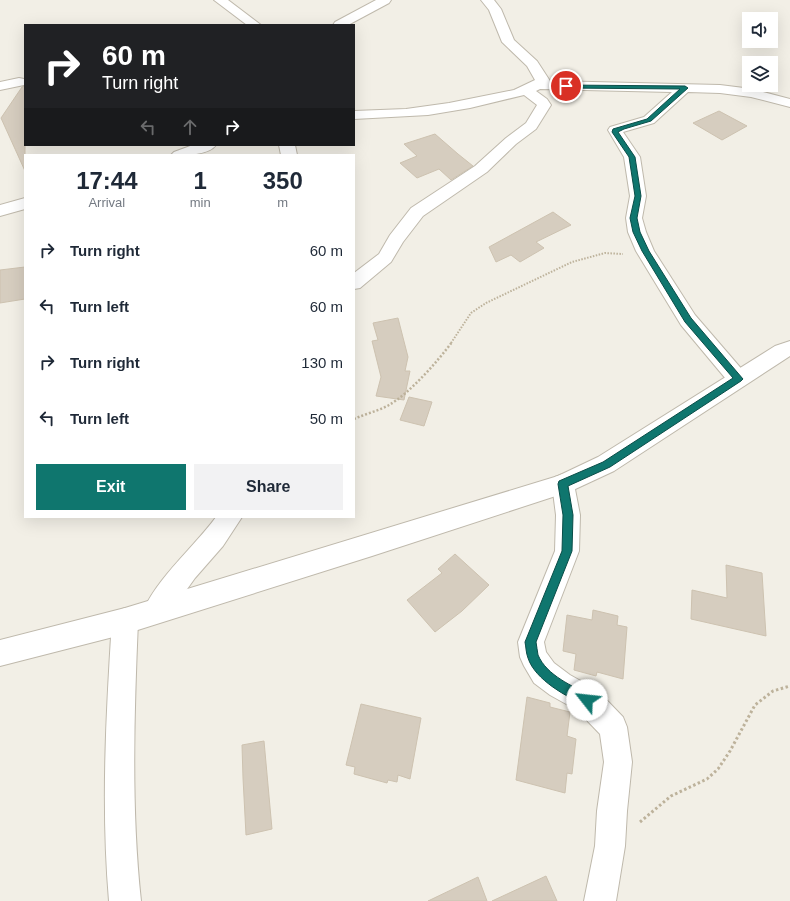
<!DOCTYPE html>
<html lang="en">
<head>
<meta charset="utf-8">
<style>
	:root { --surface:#fff; --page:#f2f2f3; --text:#1f2937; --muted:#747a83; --accent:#0f766e }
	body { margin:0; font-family:Arial,sans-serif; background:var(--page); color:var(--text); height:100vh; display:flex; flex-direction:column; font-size:15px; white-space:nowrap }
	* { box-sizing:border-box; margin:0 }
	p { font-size:13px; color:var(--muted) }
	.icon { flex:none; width:22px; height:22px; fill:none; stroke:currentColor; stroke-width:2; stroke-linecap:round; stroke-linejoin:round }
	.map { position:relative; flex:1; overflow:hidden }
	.side { position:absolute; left:24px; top:154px; width:331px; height:364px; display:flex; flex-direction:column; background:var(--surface); border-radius:0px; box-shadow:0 4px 16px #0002 }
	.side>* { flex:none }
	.top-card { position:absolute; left:24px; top:24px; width:331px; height:122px; border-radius:0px; box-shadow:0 4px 16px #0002; background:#202124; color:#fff; overflow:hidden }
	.controls { position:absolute; left:742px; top:12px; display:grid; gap:8px }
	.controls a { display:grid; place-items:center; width:36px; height:36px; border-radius:0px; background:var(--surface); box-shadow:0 4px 16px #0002; font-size:20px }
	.pin { position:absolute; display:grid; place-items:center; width:34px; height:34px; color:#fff; margin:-17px; border:2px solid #fff; border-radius:50%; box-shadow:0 1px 4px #0007 }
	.me { position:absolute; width:44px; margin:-22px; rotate:299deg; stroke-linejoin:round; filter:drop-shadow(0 0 3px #0008) }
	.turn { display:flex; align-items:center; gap:14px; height:84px; padding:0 12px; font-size:18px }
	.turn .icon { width:52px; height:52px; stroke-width:2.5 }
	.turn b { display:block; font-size:28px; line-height:34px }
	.lanes { display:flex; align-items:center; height:38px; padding:0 12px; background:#0003; justify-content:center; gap:20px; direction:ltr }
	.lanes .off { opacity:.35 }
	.eta { display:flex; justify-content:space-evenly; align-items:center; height:68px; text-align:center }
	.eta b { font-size:24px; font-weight:800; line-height:28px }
	.action { display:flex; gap:8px; margin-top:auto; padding:8px 12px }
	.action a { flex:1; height:46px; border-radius:0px; background:var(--accent); color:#fff; font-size:16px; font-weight:800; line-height:46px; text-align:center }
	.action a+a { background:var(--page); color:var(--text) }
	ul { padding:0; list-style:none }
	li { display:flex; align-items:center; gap:12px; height:56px; padding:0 12px }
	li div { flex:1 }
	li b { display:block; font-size:15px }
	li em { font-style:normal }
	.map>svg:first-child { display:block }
	.building { fill:#d6cdbf; stroke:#cdc2b0 }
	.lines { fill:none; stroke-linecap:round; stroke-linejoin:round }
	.minor-casing { stroke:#bfb9ac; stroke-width:2 }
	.tertiary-casing { stroke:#bfb9ac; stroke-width:2 }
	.path-far2 { stroke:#bdb29b; stroke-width:2; stroke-dasharray:1.5 1.5; stroke-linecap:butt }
	.path-far1 { stroke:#bdb29b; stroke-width:2.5; stroke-dasharray:2 2; stroke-linecap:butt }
	.path { stroke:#bdb29b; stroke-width:3; stroke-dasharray:2.5 2.5; stroke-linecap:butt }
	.minor { fill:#fff; fill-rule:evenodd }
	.tertiary { fill:#fff; fill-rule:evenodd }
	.route { fill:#0f766e; stroke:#0a4d48 }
</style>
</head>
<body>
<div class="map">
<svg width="790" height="901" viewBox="0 0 790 901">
	<rect width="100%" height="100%" fill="#f2efe6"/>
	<g class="building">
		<polygon points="25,86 25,171 1,118 22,87"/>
		<polygon points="719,111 747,126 722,140 693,123"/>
		<polygon points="435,134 458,154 473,166 451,180 439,169 417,178 400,163 417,156 404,144"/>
		<polygon points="553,212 571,225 536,242 544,248 520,262 511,255 496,262 489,247"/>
		<polygon points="25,267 25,299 0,303 0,270"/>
		<polygon points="398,318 408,357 405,371 410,371 404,400 376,396 381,377 372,341 378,340 373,323"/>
		<polygon points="409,397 432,402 424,426 400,420"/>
		<polygon points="455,554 489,585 462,611 435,632 407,600 442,573 438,569"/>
		<polygon points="726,565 762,573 766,636 691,619 692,590 727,598"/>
		<polygon points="593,610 618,616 617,625 627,627 623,679 597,672 596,676 574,670 576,654 563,651 567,615 592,620"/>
		<polygon points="527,697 550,703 550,707 570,712 567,736 576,739 572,774 567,773 565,793 516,780"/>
		<polygon points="361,704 421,718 410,779 398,775 397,782 388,780 387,783 354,774 355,767 346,765"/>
		<polygon points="264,741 272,829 246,835 243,778 242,745"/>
		<polygon points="546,876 557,901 492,901"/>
		<polygon points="478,877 487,901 428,901"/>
	</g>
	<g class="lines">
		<g class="minor-casing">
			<g id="minor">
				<polygon points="214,0 228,0 261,25 247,25"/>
				<polygon points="376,0 391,0 389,3 348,25 333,25 335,22"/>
				<polygon points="481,0 494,0 501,9 514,40 537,61 550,81 720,85 752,89 790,99 790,107 751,97 720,93 688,92 654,123 623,132 640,157 646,196 642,218 646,232 654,251 695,315 745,373 748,379 745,385 738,387 731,385 681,325 636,251 628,232 626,218 630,196 624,157 608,130 610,127 644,117 672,92 540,89 536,91 547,99 551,105 536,129 516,144 487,172 423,216 403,242 391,262 360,288 354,289 354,273 379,254 390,235 411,208 475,166 506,138 526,123 537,105 524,95 470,108 428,115 354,119 354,111 406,109 449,103 514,90 535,80 527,66 502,42 489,10"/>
				<polygon points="19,78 24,79 24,85 0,90 0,82"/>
				<path d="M193,145H216C208,156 183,155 171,155L174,152Z"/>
				<polygon points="279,145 295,145 297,155 281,155"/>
				<polygon points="25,198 25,209 0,216 0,205"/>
				<polygon points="563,474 571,477 574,484 580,515 579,551 544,642 546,652 554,663 570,675 597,690 623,717 627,727 632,762 627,811 625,846 616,901 584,901 595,846 597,811 604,762 600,734 577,710 550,695 534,683 524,666 520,657 518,642 555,551 556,515 552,484 555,477"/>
				<path d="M216,517H242L223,546L195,578L165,620L156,623L147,620L143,611C158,577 194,547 216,517Z"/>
				<path d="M125,608L134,612L138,621C134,715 131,808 141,901H109C101,807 106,715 112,621L116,612Z"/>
			</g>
		</g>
		<g class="tertiary-casing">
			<polygon id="tertiary" points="790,341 790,356 614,471 571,491 372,556 125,634 0,666 0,640 125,608 558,476 598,457 775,346"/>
		</g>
		<polyline class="path-far2" points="451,343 471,313 486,303 572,262 605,253 623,254"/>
		<path class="path-far1" d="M354,419C365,414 378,411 389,405C409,394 438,361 452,342"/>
		<polyline class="path" points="640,822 671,796 707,779 718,769 730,751 755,705 773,691 790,686"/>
		<use href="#minor" class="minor"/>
		<use href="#tertiary" class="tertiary"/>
	</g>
	<path class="route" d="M564,85L685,86L688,88L651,121L624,129L618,132L635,157L641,196L637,218L640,232L649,251L691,318L743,379L741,381L610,467L568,486L573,515L572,551L536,642C537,646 537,651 538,655C547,676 573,686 591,696L592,700L591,704L587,706C567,697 535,680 528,658C526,653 526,647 525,642L562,551L563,515L558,484L559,481L603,462L733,378L685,322L642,251L633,232L630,218L635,196L629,157L612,132L613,129L647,119L680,89L566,88L564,87Z"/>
</svg>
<div class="controls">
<a><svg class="icon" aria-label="sound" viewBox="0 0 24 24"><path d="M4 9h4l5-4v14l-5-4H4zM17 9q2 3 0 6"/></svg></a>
<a><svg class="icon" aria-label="layers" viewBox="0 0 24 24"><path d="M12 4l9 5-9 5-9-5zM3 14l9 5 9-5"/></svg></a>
</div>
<div class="pin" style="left:566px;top:86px;background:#d93025"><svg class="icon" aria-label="arrive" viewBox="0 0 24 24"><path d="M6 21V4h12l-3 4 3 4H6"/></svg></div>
<svg class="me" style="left:587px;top:700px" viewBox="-20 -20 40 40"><circle r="19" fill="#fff"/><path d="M0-13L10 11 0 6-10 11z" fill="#0f766e"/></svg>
<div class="top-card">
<div class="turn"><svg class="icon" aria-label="right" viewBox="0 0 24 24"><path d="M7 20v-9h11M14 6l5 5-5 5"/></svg><div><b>60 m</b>Turn right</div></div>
<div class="lanes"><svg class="icon off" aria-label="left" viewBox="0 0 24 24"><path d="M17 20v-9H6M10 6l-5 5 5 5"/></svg><svg class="icon off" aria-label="ahead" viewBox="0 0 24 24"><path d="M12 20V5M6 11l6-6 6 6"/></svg><svg class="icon" aria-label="right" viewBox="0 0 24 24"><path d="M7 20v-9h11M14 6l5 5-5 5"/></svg></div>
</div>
<section class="side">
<div class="eta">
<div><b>17:44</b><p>Arrival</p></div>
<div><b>1</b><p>min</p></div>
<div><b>350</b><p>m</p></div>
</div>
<ul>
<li><svg class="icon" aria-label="right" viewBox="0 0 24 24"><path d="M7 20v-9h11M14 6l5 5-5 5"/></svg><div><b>Turn right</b></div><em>60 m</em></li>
<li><svg class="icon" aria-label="left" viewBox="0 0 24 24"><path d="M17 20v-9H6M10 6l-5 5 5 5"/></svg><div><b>Turn left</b></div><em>60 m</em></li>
<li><svg class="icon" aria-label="right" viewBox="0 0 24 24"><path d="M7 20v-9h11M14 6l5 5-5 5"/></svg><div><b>Turn right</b></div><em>130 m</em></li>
<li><svg class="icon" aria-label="left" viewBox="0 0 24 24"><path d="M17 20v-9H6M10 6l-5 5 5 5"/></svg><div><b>Turn left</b></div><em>50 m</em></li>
</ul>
<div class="action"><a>Exit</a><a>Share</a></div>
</section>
</div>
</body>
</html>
